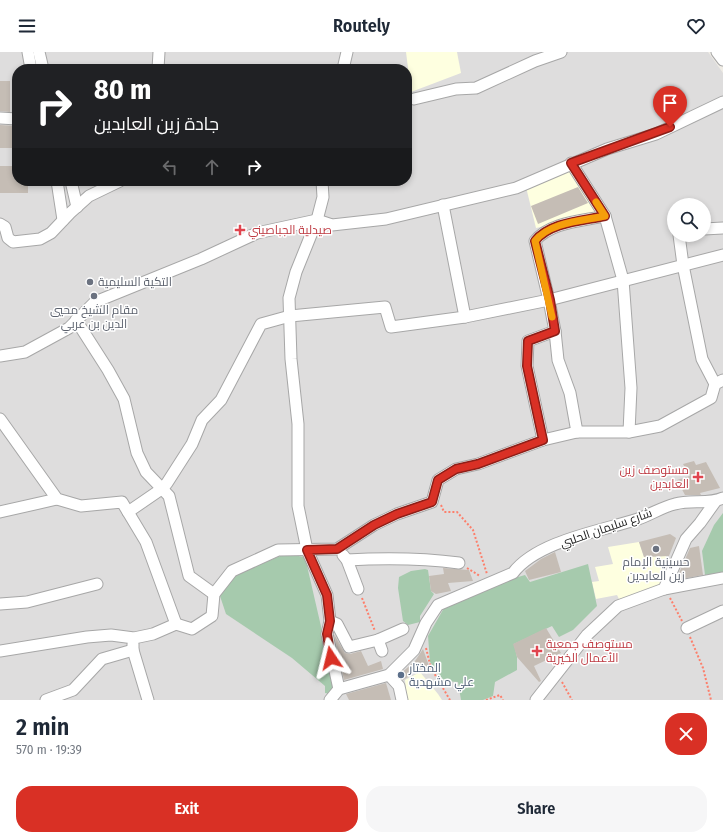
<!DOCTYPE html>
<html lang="en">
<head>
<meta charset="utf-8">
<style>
	:root { --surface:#fff; --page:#f6f6f7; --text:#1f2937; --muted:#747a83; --accent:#d93025 }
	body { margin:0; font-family:"Fira Sans Condensed",Cairo,sans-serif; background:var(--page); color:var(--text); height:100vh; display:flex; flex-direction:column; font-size:15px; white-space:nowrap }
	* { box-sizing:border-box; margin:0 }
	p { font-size:13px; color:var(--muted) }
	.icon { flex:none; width:22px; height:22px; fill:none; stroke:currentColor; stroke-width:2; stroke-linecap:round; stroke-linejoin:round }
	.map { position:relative; height:648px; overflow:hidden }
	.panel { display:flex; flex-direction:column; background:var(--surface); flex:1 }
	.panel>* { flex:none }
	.banner { position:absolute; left:12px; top:12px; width:400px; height:122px; border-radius:16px; box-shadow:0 2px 6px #0003; background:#202124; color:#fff; overflow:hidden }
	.fabs { position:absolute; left:667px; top:146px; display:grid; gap:8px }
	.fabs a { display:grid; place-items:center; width:44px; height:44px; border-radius:50%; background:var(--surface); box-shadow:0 2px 6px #0003; font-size:20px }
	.pin { position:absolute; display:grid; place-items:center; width:34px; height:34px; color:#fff; margin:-41px -17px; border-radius:50% 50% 50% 0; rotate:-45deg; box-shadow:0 0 4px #0007 }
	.pin .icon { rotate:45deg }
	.me { position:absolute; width:44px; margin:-22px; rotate:350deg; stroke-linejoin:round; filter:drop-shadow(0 0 3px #0008) }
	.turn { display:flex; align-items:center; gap:14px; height:84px; padding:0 16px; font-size:18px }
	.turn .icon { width:52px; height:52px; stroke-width:2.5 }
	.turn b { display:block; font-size:28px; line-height:34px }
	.lanes { display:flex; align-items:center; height:38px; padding:0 16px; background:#0003; justify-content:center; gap:20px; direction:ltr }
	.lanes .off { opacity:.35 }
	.round { display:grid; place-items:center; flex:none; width:42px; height:42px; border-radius:16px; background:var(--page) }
	.summary { display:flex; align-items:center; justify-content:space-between; height:68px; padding:0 16px }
	h1 { font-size:24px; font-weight:600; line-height:30px }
	.cta { display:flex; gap:8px; margin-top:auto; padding:8px 16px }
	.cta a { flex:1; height:46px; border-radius:16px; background:var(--accent); color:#fff; font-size:16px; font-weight:600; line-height:46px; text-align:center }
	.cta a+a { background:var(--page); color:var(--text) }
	header { display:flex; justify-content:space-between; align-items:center; height:52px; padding:0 16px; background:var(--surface); font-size:18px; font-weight:600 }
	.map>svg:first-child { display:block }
	.residential { fill:#dedddd; fill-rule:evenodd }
	.education { fill:#feffe0 }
	.cemetery { fill:#a6caad }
	.building { fill:#c5bdb5 }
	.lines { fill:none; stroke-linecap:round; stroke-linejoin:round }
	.minor-casing { stroke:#a7a7a7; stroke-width:13 }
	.path { stroke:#fd7f6b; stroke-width:2; stroke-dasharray:2 2; stroke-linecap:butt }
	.minor { stroke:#fff; stroke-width:11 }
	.route-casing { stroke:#8d1f18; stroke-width:10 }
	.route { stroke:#d93025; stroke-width:7 }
	.slow { stroke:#f59e0b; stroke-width:7 }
	.health-dot { fill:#e0444e; stroke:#fff; stroke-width:1.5 }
	.worship-dot { fill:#6b7280; stroke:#fff; stroke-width:1.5 }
	.service-dot { fill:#5c6f8a; stroke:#fff; stroke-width:1.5 }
	.labels { text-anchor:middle; stroke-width:3; stroke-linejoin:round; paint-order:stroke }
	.health-label { font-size:12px; fill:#be3a42; stroke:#fff; text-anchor:start }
	.worship-label { font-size:12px; fill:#5b616d; stroke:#fff }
	.street-label { font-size:12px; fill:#202020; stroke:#fff }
	.service-label { font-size:12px; fill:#4e5e75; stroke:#fff; text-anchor:start }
</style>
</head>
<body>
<header><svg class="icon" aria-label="menu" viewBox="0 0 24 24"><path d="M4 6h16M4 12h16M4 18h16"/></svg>Routely<svg class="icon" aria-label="heart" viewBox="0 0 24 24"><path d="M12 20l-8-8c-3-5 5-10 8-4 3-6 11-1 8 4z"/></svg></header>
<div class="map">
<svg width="723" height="648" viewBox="0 0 723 648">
	<rect width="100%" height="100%" fill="#f0ede6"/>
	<path class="residential" d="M0,0H708L723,21V648H0ZM17,17H407V129H17ZM674,153H704V183H674Z"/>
	<g class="education">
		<polygon points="406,0 457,0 461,21 411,40"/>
		<polygon points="570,111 598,162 536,176 526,135"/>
		<polygon points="639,490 644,505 666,504 668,512 659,538 620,549 617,543 596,547 592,530 599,529 595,515 613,512 608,495"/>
		<polygon points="420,620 438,642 442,648 407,648 405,628"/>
	</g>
	<g class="cemetery">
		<polygon points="723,461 723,520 705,523 702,499 714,473"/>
		<polygon points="285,502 305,505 335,635 331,642 325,641 325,634 292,606 226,562 220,544 235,523"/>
		<polygon points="588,512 597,554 573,578 559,585 552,574 514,592 517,605 517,618 495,630 493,644 483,648 461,648 458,630 444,629 430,610 428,584 444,556 501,530 525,523 530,530"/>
		<polygon points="425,517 428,518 431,539 434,542 420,564 420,570 408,573 403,569 398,536 399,525 411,519"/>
	</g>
	<g class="building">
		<polygon points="0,29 10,29 10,60 0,59"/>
		<polygon points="0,73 17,74 17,96 0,96"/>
		<polygon points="0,114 17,114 17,129 28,129 28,141 0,141"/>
		<polygon points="578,135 588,151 538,172 531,154"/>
		<polygon points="694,409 696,413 706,410 720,436 700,441 701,443 685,443 677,428 690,424 683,412"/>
		<polygon points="670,482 676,486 669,504 644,505 639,490"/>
		<polygon points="699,494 703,523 676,528 690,496"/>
		<polygon points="555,500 561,520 529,528 525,519 541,507"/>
		<polygon points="443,516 469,518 473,529 448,531 451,539 436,542 431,539 429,524 444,522"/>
		<polygon points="546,576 561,601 534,614 541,629 539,630 517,605 513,592"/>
		<polygon points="334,582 345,601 350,602 361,599 368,614 381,609 383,617 344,628"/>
		<polygon points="423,597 429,614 407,623 408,625 403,628 399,623 415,609"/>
		<polygon points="386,631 391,648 349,648 346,642"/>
	</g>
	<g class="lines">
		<g class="minor-casing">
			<g id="minor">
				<polyline points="28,0 31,17"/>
				<polyline points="39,0 43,17"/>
				<polyline points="717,0 723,8"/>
				<polyline points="158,17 159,0"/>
				<polyline points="343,17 347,0"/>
				<polyline points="414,47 456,37 476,36 535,9 561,0"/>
				<polyline points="0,66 17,67"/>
				<polyline points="571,111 605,164 623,228 631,336 629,380"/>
				<polyline points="57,129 63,168"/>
				<polyline points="71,129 77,155"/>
				<polyline points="322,129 323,145 317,168 296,220 289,246 291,307 298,372 298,454 307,498 327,543 330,569 327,582 339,637"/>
				<polyline points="443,153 465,265"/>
				<polyline points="0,172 5,175 8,186 13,190 40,187 51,181 70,161 89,144 120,129"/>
				<polyline points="704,177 723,176"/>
				<polyline points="679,183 683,213 702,307 715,332"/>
				<polyline points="76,268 108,318 124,347 137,401 146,420 169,444 189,524 214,542"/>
				<polyline points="555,279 558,308 570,341 577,380"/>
				<polyline points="0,304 25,300 69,276 95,250 201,207 257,181 317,168 332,173 386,167 516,136 607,97 656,82 723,50"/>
				<polyline points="0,367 57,447 81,454 122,450 146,490 176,572"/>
				<path d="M543,388L527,314L528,289L555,279L549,248L535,189C550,170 583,169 605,164"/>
				<polyline points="0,460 57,447"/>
				<polyline points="128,460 163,436 167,431 192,392 202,368 221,348 261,272 290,264 385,255 391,275 465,265 549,248 723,203"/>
				<polyline points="343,503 347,508 358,537"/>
				<path d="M347,508C384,506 421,506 459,511"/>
				<polyline points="664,537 723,526"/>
				<polyline points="0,552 27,550 97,532"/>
				<polyline points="330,569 337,572 349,595 378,588 403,577"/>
				<polyline points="176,572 192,577 212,564 214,542 232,519 278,498 337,497 374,473 397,462 432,450 438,428 456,417 478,412 543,388 577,380 629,380 660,374 711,346 715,332 723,328"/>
				<polyline points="687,576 723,559"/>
				<polyline points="378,588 382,599"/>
				<polyline points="133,592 133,598 148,648"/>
				<polyline points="0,599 87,585 111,583 134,586 153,582 176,572"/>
				<polyline points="389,623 399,634 402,648"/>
				<polyline points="46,648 73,638 102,607 133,598"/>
				<path d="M330,648L339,637L389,623L414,598L426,571L438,553L513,521C537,489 601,479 638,467C650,463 662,455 675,452C691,447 708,453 723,446"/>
				<polyline points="536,648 587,583 618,554 664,537 686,487 700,471 715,450"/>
			</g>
		</g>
		<g class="path">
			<polyline points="441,453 444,460 457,460 473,478 487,522"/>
			<polyline points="467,516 480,524"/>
			<polyline points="362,546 375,579"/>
			<polyline points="670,546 682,569"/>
			<polyline points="690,585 703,616 711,648"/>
			<polyline points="426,596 431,616 450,648"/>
			<polyline points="562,630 572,648"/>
			<polyline points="486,648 500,643 503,648"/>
		</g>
		<use href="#minor" class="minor"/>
	</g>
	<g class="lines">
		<g class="route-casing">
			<path id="route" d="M331,606L327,582L330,569L327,543L307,498L337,497L374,473L397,462L432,450L438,428L456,417L478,412L543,388L527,314L528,289L555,279L550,248L535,189C550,170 582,169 605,164L571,111L670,75"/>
		</g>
		<use href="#route" class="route"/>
		<path class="slow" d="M552,265L535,189C550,170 582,169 605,164L596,150"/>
	</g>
	<g class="health-dot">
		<path d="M238 172h4v4h4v4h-4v4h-4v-4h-4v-4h4z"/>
		<path d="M696 419h4v4h4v4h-4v4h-4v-4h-4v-4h4z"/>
		<path d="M535 593h4v4h4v4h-4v4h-4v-4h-4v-4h4z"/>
	</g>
	<g class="worship-dot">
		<circle cx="90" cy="230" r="4"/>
		<circle cx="94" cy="244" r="4"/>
		<circle cx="656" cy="497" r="4"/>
	</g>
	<circle class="service-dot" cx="401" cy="623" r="4"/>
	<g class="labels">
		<g class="health-label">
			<text x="248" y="182">صيدلية الجباصيني</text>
			<text x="689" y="422" text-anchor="end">مستوصف زين<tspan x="689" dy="14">العابدين</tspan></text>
			<text x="546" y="596">مستوصف جمعية<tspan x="546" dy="14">الأعمال الخيرية</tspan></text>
		</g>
		<g class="worship-label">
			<text x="98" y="234" text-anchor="start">التكية السليمية</text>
			<text x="94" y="262">مقام الشيخ محيي<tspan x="94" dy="14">الدين بن عربي</tspan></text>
			<text x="656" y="514">حسينية الإمام<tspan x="656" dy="14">زين العابدين</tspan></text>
		</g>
		<g class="street-label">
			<text transform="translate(606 476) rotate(-19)" y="4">شارع سليمان الحلبي</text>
		</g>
		<g class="service-label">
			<text x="409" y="620">المختار<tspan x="409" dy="14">علي مشهدية</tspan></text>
		</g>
	</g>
</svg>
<div class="fabs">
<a><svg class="icon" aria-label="search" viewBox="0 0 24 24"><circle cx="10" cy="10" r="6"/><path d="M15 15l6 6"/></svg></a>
</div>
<div class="pin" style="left:670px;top:75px;background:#d93025"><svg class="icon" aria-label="arrive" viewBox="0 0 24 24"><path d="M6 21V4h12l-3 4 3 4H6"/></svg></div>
<svg class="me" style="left:331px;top:606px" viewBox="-20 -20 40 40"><path d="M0-17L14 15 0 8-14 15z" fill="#d93025" stroke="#fff" stroke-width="4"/></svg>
<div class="banner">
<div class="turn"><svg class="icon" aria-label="right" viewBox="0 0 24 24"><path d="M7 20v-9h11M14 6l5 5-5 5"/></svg><div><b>80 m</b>جادة زين العابدين</div></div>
<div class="lanes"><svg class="icon off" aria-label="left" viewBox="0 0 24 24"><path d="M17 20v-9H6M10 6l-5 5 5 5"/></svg><svg class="icon off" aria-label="ahead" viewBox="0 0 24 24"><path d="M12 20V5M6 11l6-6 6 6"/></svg><svg class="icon" aria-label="right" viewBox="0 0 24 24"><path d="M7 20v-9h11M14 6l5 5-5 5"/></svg></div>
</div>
</div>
<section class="panel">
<div class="summary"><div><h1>2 min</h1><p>570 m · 19:39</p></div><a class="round" style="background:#d93025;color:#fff"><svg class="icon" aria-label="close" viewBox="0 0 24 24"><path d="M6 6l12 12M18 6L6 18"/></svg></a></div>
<div class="cta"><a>Exit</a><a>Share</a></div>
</section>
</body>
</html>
